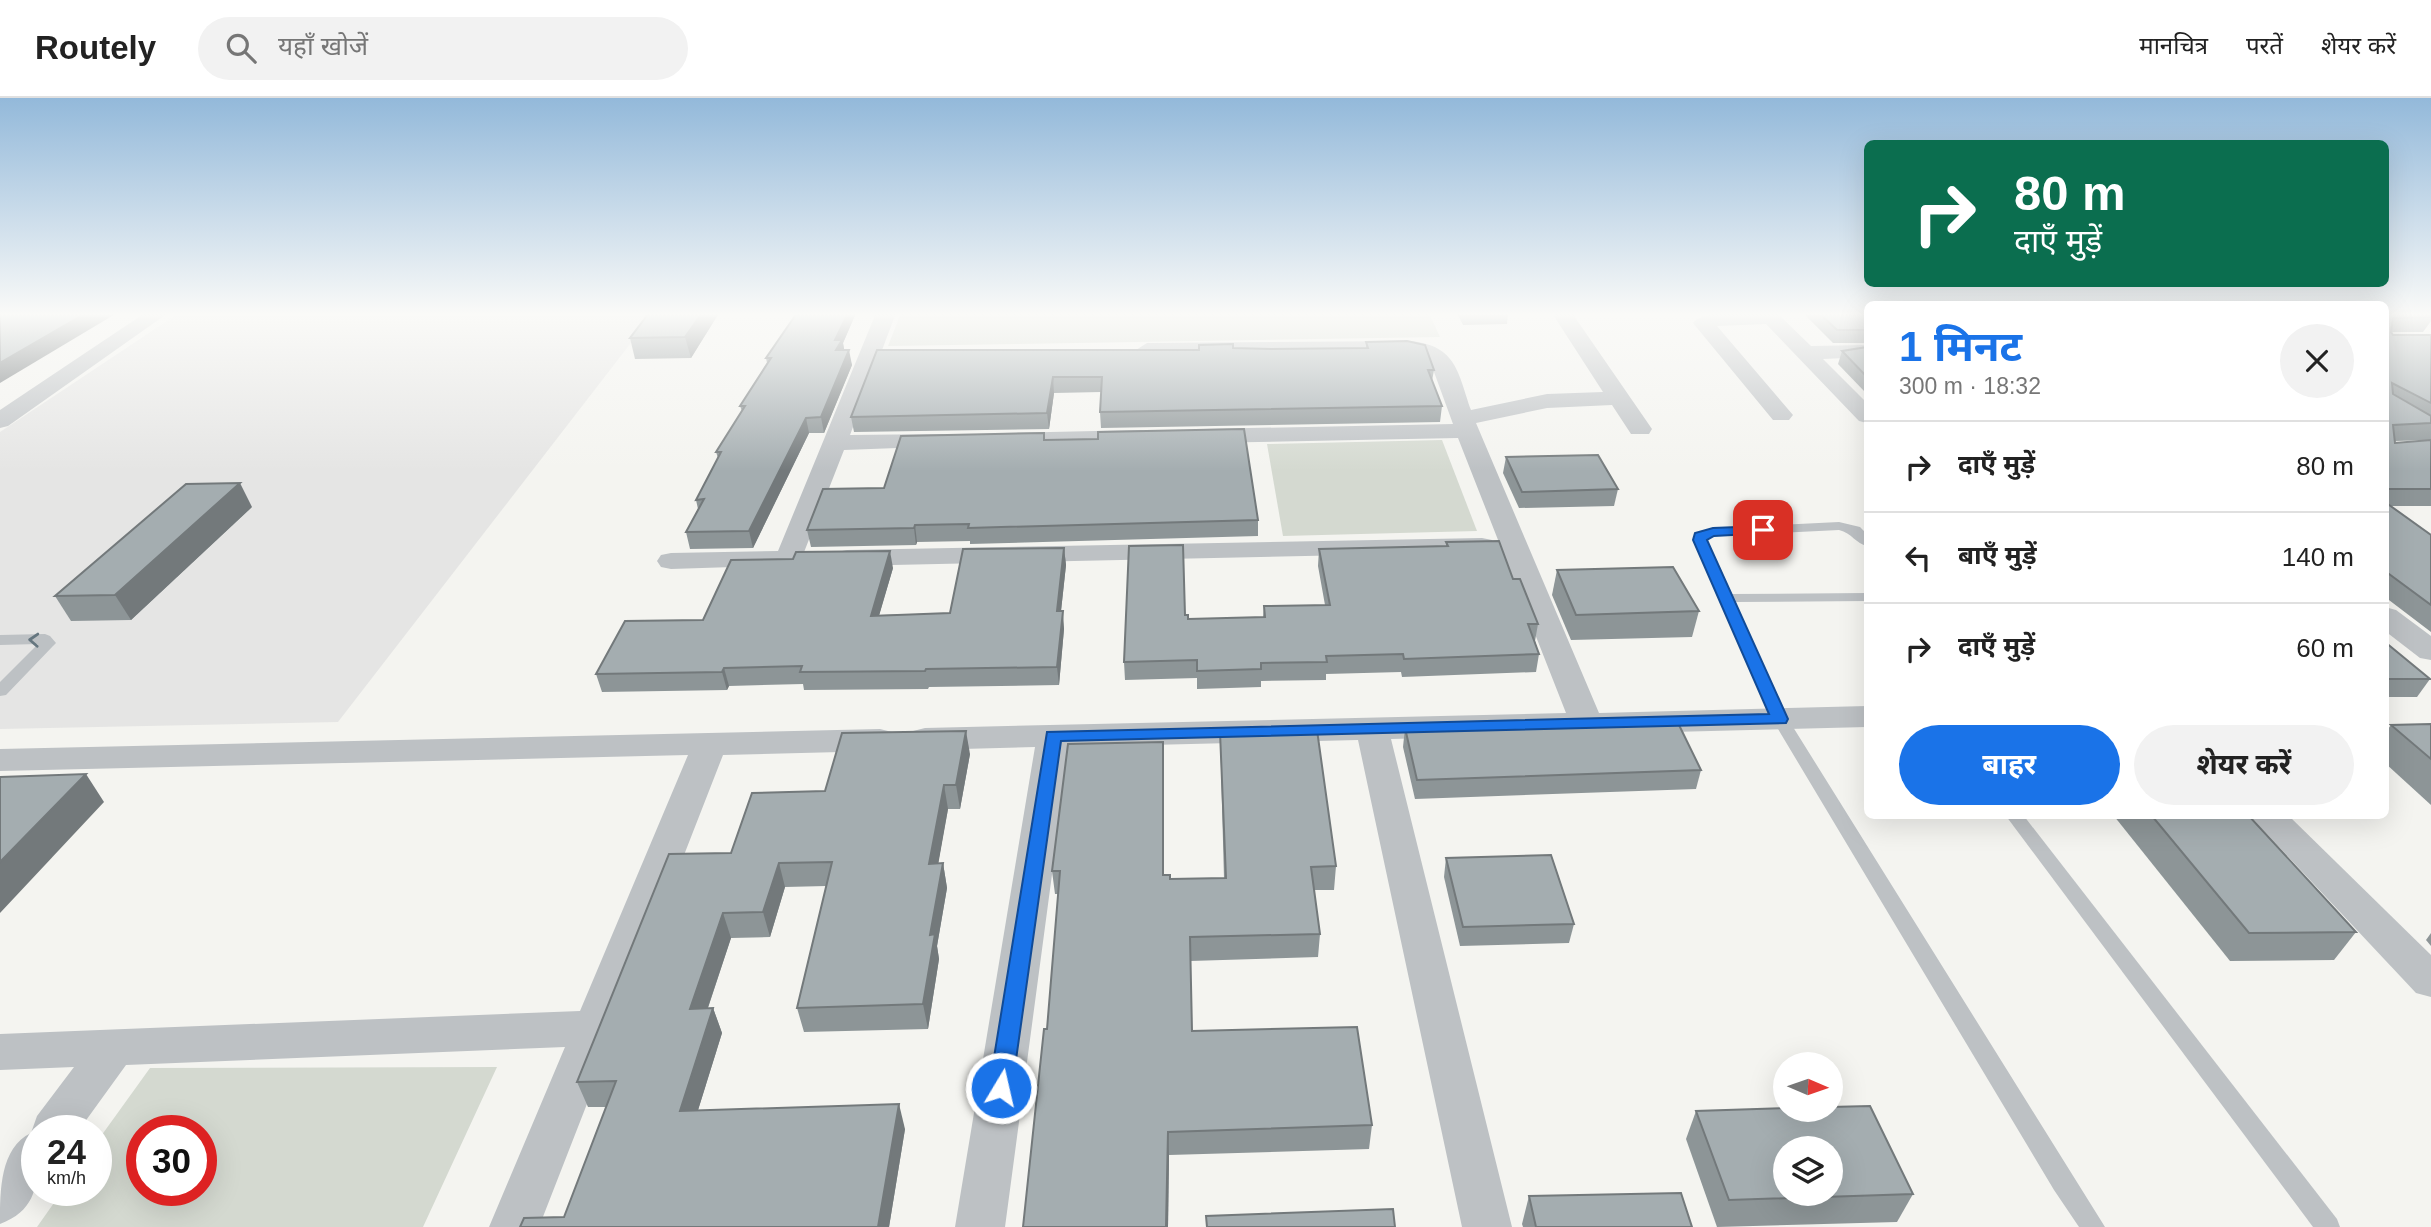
<!DOCTYPE html>
<html lang="hi">
<head>
<meta charset="utf-8">
<style>
	:root { --surface:#fff; --page:#f2f2f2; --text:#222; --muted:#767676; --line:#e0e0e0; --accent:#1a73e8 }
	body { margin:0; font-family:Arial,"Noto Sans Devanagari",sans-serif; background:var(--page); color:var(--text); height:100vh; display:flex; flex-direction:column; font-size:26px; white-space:nowrap }
	* { box-sizing:border-box; margin:0 }
	p { font-size:23px; color:var(--muted) }
	.icon { flex:none; width:38px; height:38px; fill:none; stroke:currentColor; stroke-width:2; stroke-linecap:round; stroke-linejoin:round }
	.map { position:relative; flex:1; overflow:hidden }
	.details { position:absolute; left:1864px; top:203px; width:525px; height:518px; display:flex; flex-direction:column; background:var(--surface); border-radius:10px; box-shadow:0 7px 28px #0002 }
	.details>* { flex:none }
	.hud { position:absolute; left:1864px; top:42px; width:525px; height:147px; border-radius:10px; box-shadow:0 7px 28px #0002; background:#0b6e4f; color:#fff; overflow:hidden }
	.needle { width:46px; rotate:92deg }
	.tools { position:absolute; left:1773px; top:954px; display:grid; gap:14px }
	.tools a { display:grid; place-items:center; width:70px; height:70px; border-radius:50%; background:var(--surface); box-shadow:0 7px 28px #0002; font-size:35px }
	.speed { position:absolute; left:21px; top:1017px; display:flex; gap:14px; font-size:35px; font-weight:700; text-align:center }
	.speed>* { display:grid; place-content:center; width:91px; height:91px; border-radius:50%; background:var(--surface); box-shadow:0 7px 28px #0002; line-height:1 }
	.speed small { font-size:18px; font-weight:400 }
	.speed .limit { border:10px solid #d22; background:#fff; color:#111 }
	.pin { position:absolute; display:grid; place-items:center; width:60px; height:60px; color:#fff; margin:-30px; border-radius:14px; box-shadow:0 4px 10px #0006 }
	.me { position:absolute; width:77px; margin:-38px; rotate:9deg; stroke-linejoin:round; filter:drop-shadow(0 0 5px #0008) }
	.turn { display:flex; align-items:center; gap:24px; height:147px; padding:0 35px; font-size:32px }
	.turn .icon { width:91px; height:91px; stroke-width:2.5 }
	.turn b { display:block; font-size:49px; line-height:60px }
	.round { display:grid; place-items:center; flex:none; width:74px; height:74px; border-radius:37px; background:var(--page) }
	.overview { display:flex; align-items:center; justify-content:space-between; height:119px; padding:0 35px }
	h1 { font-size:42px; font-weight:700; line-height:52px; color:var(--accent) }
	.primary-button { display:flex; gap:14px; margin-top:auto; padding:14px 35px }
	.primary-button a { flex:1; height:80px; border-radius:42px; background:var(--accent); color:#fff; font-size:28px; font-weight:700; line-height:80px; text-align:center }
	.primary-button a+a { background:var(--page); color:var(--text) }
	ul { padding:0; list-style:none }
	li { display:flex; align-items:center; gap:21px; height:91px; padding:0 35px; border-top:2px solid var(--line) }
	li div { flex:1 }
	li b { display:block; font-size:26px }
	li em { font-style:normal }
	header { display:flex; align-items:center; gap:42px; box-sizing:border-box; height:98px; padding:0 35px; background:var(--surface); border-bottom:2px solid var(--line) }
	header strong { font-size:33px }
	nav { display:flex; gap:38px; margin-inline-start:auto; font-size:24px }
	.search { width:490px; height:63px; background:var(--page); display:flex; align-items:center; gap:18px; box-sizing:border-box; padding:0 24px; border-radius:38px; color:var(--muted); font-size:26px }
	.map>svg:first-child { display:block }
	.built { fill:#e5e5e4 }
	.green { fill:#d4d9d0; fill-rule:evenodd }
	.lines { fill:none; stroke-linecap:round; stroke-linejoin:round }
	.service { fill:#bdc1c4; fill-rule:evenodd }
	.minor { fill:#bdc1c4; fill-rule:evenodd }
	.wall { fill:#8d9597 }
	.shaded-wall { fill:#73797b }
	.building { fill:#a4adb0; stroke:#73797b; stroke-width:2; fill-rule:evenodd }
	.oneway { stroke:#65767f }
	.route { fill:#1a73e8; stroke:#114b97; stroke-width:2 }
</style>
</head>
<body>
<header>
<strong>Routely</strong>
<div class="search"><svg class="icon" aria-label="search" viewBox="0 0 24 24"><circle cx="10" cy="10" r="6"/><path d="M15 15l6 6"/></svg>यहाँ खोजें</div>
<nav><a>मानचित्र</a><a>परतें</a><a>शेयर करें</a></nav>
</header>
<div class="map">
<svg width="2431" height="1129" viewBox="0 0 2431 1129">
	<rect width="100%" height="100%" fill="#f4f4f0"/>
	<polygon class="built" points="179,215 654,215 338,624 0,631 0,334"/>
	<g class="green">
		<polygon points="901,215 1429,215 1440,239 888,248"/>
		<polygon points="1442,342 1477,433 1283,438 1267,346"/>
		<path d="M497,969L423,1129H37L63,1092H96V1045L150,970ZM142,1032H201V1092H142Z"/>
	</g>
	<g class="lines">
		<g class="service">
			<path d="M1839,424L1860,429L1867,436V448C1856,446 1852,435 1839,432L1714,438L1707,442L1731,496L1867,495V503L1735,504L1788,621L2105,1129H2079L2054,1092L1772,621L1693,442L1695,435L1713,430Z"/>
			<polygon points="45,536 50,538 56,545 53,548 6,597 0,598 0,584 38,546 0,547 0,537"/>
			<polygon points="2006,718 2024,718 2337,1121 2340,1129 2313,1129"/>
		</g>
		<g class="minor">
			<polygon points="145,215 168,215 8,328 0,330 0,312"/>
			<polygon points="876,215 896,215 850,337 942,336 951,338 954,343 951,348 844,352 799,467 671,471 661,469 657,463 661,457 671,455 778,453"/>
			<path d="M1552,215H1572L1652,331L1649,336H1631L1612,307L1547,310L1476,325L1599,615L1867,608V629L1391,641L1512,1129H1462L1358,642L1069,649L1005,1129H955L1035,649L925,652L913,649L908,641L913,633L925,630L1566,615L1458,340L1203,345L1194,343L1191,338L1194,333L1203,331L1453,326L1430,263L1420,257L1406,255L1147,259L1136,252L1147,245L1411,243C1457,248 1458,275 1471,312L1547,296L1603,294Z"/>
			<path d="M1777,215L1811,248L1867,247V259L1823,261L1867,305V325L1859,323L1766,226L1717,228L1793,317L1789,322H1773L1693,225C1704,210 1758,215 1777,215Z"/>
			<polygon points="1141,332 1150,334 1153,339 1150,344 1004,349 995,347 992,342 995,337 1004,335"/>
			<polygon points="1482,440 1492,442 1496,448 1492,454 847,468 837,466 833,460 837,454 847,452"/>
			<polygon points="2385,509 2396,512 2431,538 2431,562 2420,560 2385,533"/>
			<path d="M880,631L892,634L897,642L892,650L880,653L723,657L539,1129H489L565,949L126,967L79,1032H37C37,1073 45,1109 0,1126C0,1092 0,1050 31,1035L37,1018L74,969L0,972V936L580,913L688,657L0,673V651Z"/>
			<polygon points="2250,718 2289,718 2431,857 2431,899 2416,895"/>
		</g>
	</g>
	<g class="wall">
		<polygon points="649,215 719,215 691,260 635,261 630,240"/>
		<polygon points="797,215 856,215 843,245 844,252 852,267 824,335 809,335 753,450 690,451 686,434 698,411 696,402 718,360 716,354 742,313 740,308 767,265 766,260"/>
		<polygon points="1457,215 1508,215 1507,226 1463,227"/>
		<polygon points="1803,215 1867,215 1867,245 1833,245"/>
		<polygon points="2385,215 2431,215 2431,223 2423,234 2391,234 2393,237 2431,237 2431,342 2395,343 2395,345 2431,342 2431,408 2391,408 2431,437 2431,534 2385,499"/>
		<polygon points="1366,244 1434,272 1432,283 1442,308 1440,324 1101,330 1100,314 1101,294 1054,295 1049,331 854,334 851,319 1199,252 1233,250 1271,251 1366,250"/>
		<polygon points="1867,249 1867,294 1865,294 1838,266 1842,253"/>
		<polygon points="1045,342 1258,422 1258,438 970,446 970,443 917,444 916,447 811,449 807,432 884,390"/>
		<polygon points="1506,359 1618,391 1614,408 1519,410 1503,375"/>
		<polygon points="252,409 131,522 71,523 55,498"/>
		<polygon points="1446,444 1513,481 1538,526 1535,543 1539,556 1536,574 1402,579 1401,574 1326,576 1326,582 1261,583 1261,589 1197,591 1197,580 1125,582 1124,564 1185,517 1188,521 1263,519 1264,508 1325,507 1318,468 1319,451 1446,448"/>
		<polygon points="1064,450 1066,467 1061,513 1064,531 1059,587 929,589 928,591 804,592 803,586 729,588 727,592 602,594 596,576 703,522 893,470 879,517 950,515"/>
		<polygon points="1557,472 1699,513 1692,539 1571,542 1552,497"/>
		<polygon points="2385,544 2430,581 2417,599 2385,599"/>
		<polygon points="2431,626 2431,707 2385,665 2385,635 2391,627"/>
		<polygon points="1405,630 1701,672 1696,691 1415,701 1403,649"/>
		<polygon points="1220,634 1336,768 1334,792 1314,792 1320,836 1318,859 1190,863 1192,933 1372,1027 1369,1051 1169,1057 1168,1129 1023,1129 1047,931 1058,796 1055,796 1052,773 1163,644 1164,777 1170,781 1224,780"/>
		<polygon points="970,656 960,711 948,711 938,765 943,765 947,790 937,848 939,861 928,931 804,934 797,910 826,788 785,789 770,839 731,840 708,910 713,910 722,935 698,1012 905,1031 889,1129 520,1129 564,1119 606,1009 588,1009 577,984 731,755 825,693"/>
		<polygon points="2114,718 2249,718 2356,834 2334,862 2230,863"/>
		<polygon points="1446,760 1574,826 1569,845 1460,848 1444,779"/>
		<polygon points="2431,835 2431,848 2426,842"/>
		<polygon points="1696,1013 1913,1096 1897,1124 1717,1129 1686,1041"/>
		<polygon points="1529,1098 1692,1129 1523,1129 1522,1126"/>
	</g>
	<g class="shaded-wall">
		<polygon points="86,215 117,215 0,285 0,265"/>
		<polygon points="702,215 719,215 691,260 685,239"/>
		<polygon points="848,215 856,215 843,245 845,256 836,252 835,242"/>
		<polygon points="849,252 852,267 824,335 821,319"/>
		<polygon points="1053,279 1054,295 1049,331 1047,315"/>
		<polygon points="806,320 809,335 753,450 749,433"/>
		<polygon points="240,385 252,409 131,522 115,497"/>
		<polygon points="915,427 917,444 916,447 914,430"/>
		<polygon points="1064,450 1066,467 1059,531 1057,513"/>
		<polygon points="890,453 893,470 874,535 871,518"/>
		<polygon points="1063,513 1064,531 1059,587 1057,569"/>
		<polygon points="724,570 729,588 727,592 722,574"/>
		<polygon points="966,633 970,656 960,711 956,687"/>
		<polygon points="1163,644 1164,666 1164,800 1163,777"/>
		<polygon points="86,676 104,704 0,815 0,764"/>
		<polygon points="944,687 948,711 934,790 929,766"/>
		<polygon points="779,765 785,789 770,839 763,814"/>
		<polygon points="943,765 947,790 937,848 939,861 928,931 923,906 930,837"/>
		<polygon points="723,815 731,840 699,936 690,911"/>
		<polygon points="713,910 722,935 690,1038 680,1013"/>
		<polygon points="899,1006 905,1031 889,1129 878,1129"/>
		<polygon points="1168,1034 1169,1057 1168,1129 1166,1129"/>
	</g>
	<g class="building">
		<polygon points="0,215 86,215 0,265"/>
		<polygon points="649,215 702,215 685,239 630,240"/>
		<polygon points="797,215 848,215 835,242 842,242 836,252 849,252 821,319 806,320 749,433 686,434 704,401 696,402 721,354 716,354 745,308 740,308 771,260 766,260"/>
		<polygon points="1819,215 1867,215 1867,232 1837,232"/>
		<polygon points="2385,215 2423,215 2431,219 2393,220 2391,234 2393,237 2431,237 2431,305 2392,285 2393,296 2431,318 2431,325 2393,327 2395,345 2431,342 2431,391 2385,391"/>
		<polygon points="1407,243 1425,247 1434,272 1428,272 1442,308 1100,314 1102,279 1053,279 1047,315 851,319 877,252 1199,252 1199,247 1233,246 1233,250 1271,251 1368,250 1366,244"/>
		<polygon points="1867,249 1867,279 1842,253"/>
		<polygon points="1244,331 1258,422 968,430 969,426 915,427 914,430 807,432 823,391 884,390 901,338 1044,335 1044,342 1098,341 1098,334"/>
		<polygon points="1598,357 1618,391 1522,394 1506,359"/>
		<polygon points="240,385 115,497 55,498 186,386"/>
		<polygon points="2385,404 2431,437 2431,507 2385,473"/>
		<polygon points="1499,443 1513,481 1520,481 1538,526 1528,526 1539,556 1404,561 1403,556 1326,558 1327,564 1261,565 1261,571 1197,573 1197,562 1124,564 1129,448 1183,447 1185,517 1188,517 1188,521 1265,519 1264,508 1330,507 1319,451 1448,448 1446,444"/>
		<polygon points="1064,450 1057,513 1063,513 1057,569 926,571 925,573 800,574 802,568 724,570 722,574 596,576 625,523 703,522 731,462 793,461 796,454 890,453 871,518 950,515 963,451"/>
		<polygon points="1673,469 1699,513 1576,517 1557,472"/>
		<polygon points="2385,544 2430,581 2385,581"/>
		<polygon points="1678,625 1701,672 1417,682 1405,630"/>
		<polygon points="2431,626 2431,661 2391,627"/>
		<polygon points="1317,632 1336,768 1311,769 1320,836 1190,839 1192,933 1357,929 1372,1027 1168,1034 1166,1129 1023,1129 1044,931 1047,931 1060,773 1052,773 1068,646 1163,644 1163,777 1170,777 1170,781 1226,780 1220,634"/>
		<polygon points="966,633 956,687 944,687 929,766 943,765 930,837 935,836 923,906 797,910 832,764 779,765 763,814 723,815 690,911 713,910 680,1013 899,1006 878,1129 520,1129 524,1120 564,1119 616,983 577,984 669,756 731,755 752,695 825,693 842,635"/>
		<polygon points="86,676 0,764 0,679"/>
		<polygon points="2152,718 2249,718 2356,834 2249,835"/>
		<polygon points="1551,757 1574,826 1463,829 1446,760"/>
		<path d="M1870,1008L1913,1096L1729,1102L1696,1013L1785,1010V1012H1830V1009ZM1785,1050H1830V1096H1785Z"/>
		<polygon points="1681,1095 1692,1129 1536,1129 1529,1098"/>
		<polygon points="1393,1111 1395,1129 1207,1129 1206,1118"/>
	</g>
	<defs><path id="oneway-chevron" d="M-2-3.5L2.5 0L-2 3.5" fill="none" stroke-width="1.6" stroke-linecap="round" stroke-linejoin="round" transform="scale(1.75)"/></defs>
	<use class="oneway" href="#oneway-chevron" transform="translate(34 542) rotate(-177)"/>
	<linearGradient id="sky" x2="0" y2="1"><stop stop-color="#93b9da"/><stop offset="0.58" stop-color="#fafaf8"/><stop offset="1" stop-color="#fafaf8" stop-opacity="0"/></linearGradient>
	<rect width="2431" height="373" fill="url(#sky)"/>
	<polygon class="route" points="1763,428 1770,432 1768,435 1714,438 1707,442 1788,621 1786,625 1061,643 1012,990 1009,997 1001,1000 993,997 989,990 1047,634 1769,616 1693,442 1695,435 1713,430"/>
</svg>
<div class="tools">
<a><svg class="needle" viewBox="-14 -14 28 28"><path d="M0-13l5 13h-10z" fill="#e53935"/><path d="M0 13l5-13h-10z" fill="#767676"/></svg></a>
<a><svg class="icon" aria-label="layers" viewBox="0 0 24 24"><path d="M12 4l9 5-9 5-9-5zM3 14l9 5 9-5"/></svg></a>
</div>
<div class="speed"><div>24<small>km/h</small></div><div class="limit">30</div></div>
<div class="pin" style="left:1763px;top:432px;background:#d93025"><svg class="icon" aria-label="arrive" viewBox="0 0 24 24"><path d="M6 21V4h12l-3 4 3 4H6"/></svg></div>
<svg class="me" style="left:1001px;top:990px" viewBox="-20 -20 40 40"><circle r="17" fill="#1a73e8" stroke="#fff" stroke-width="3"/><path d="M0-11L8 9 0 5-8 9z" fill="#fff"/></svg>
<div class="hud">
<div class="turn"><svg class="icon" aria-label="right" viewBox="0 0 24 24"><path d="M7 20v-9h11M14 6l5 5-5 5"/></svg><div><b>80 m</b>दाएँ मुड़ें</div></div>
</div>
<section class="details">
<div class="overview"><div><h1>1 मिनट</h1><p>300 m · 18:32</p></div><a class="round"><svg class="icon" aria-label="close" viewBox="0 0 24 24"><path d="M6 6l12 12M18 6L6 18"/></svg></a></div>
<ul>
<li><svg class="icon" aria-label="right" viewBox="0 0 24 24"><path d="M7 20v-9h11M14 6l5 5-5 5"/></svg><div><b>दाएँ मुड़ें</b></div><em>80 m</em></li>
<li><svg class="icon" aria-label="left" viewBox="0 0 24 24"><path d="M17 20v-9H6M10 6l-5 5 5 5"/></svg><div><b>बाएँ मुड़ें</b></div><em>140 m</em></li>
<li><svg class="icon" aria-label="right" viewBox="0 0 24 24"><path d="M7 20v-9h11M14 6l5 5-5 5"/></svg><div><b>दाएँ मुड़ें</b></div><em>60 m</em></li>
</ul>
<div class="primary-button"><a>बाहर</a><a>शेयर करें</a></div>
</section>
</div>
</body>
</html>
